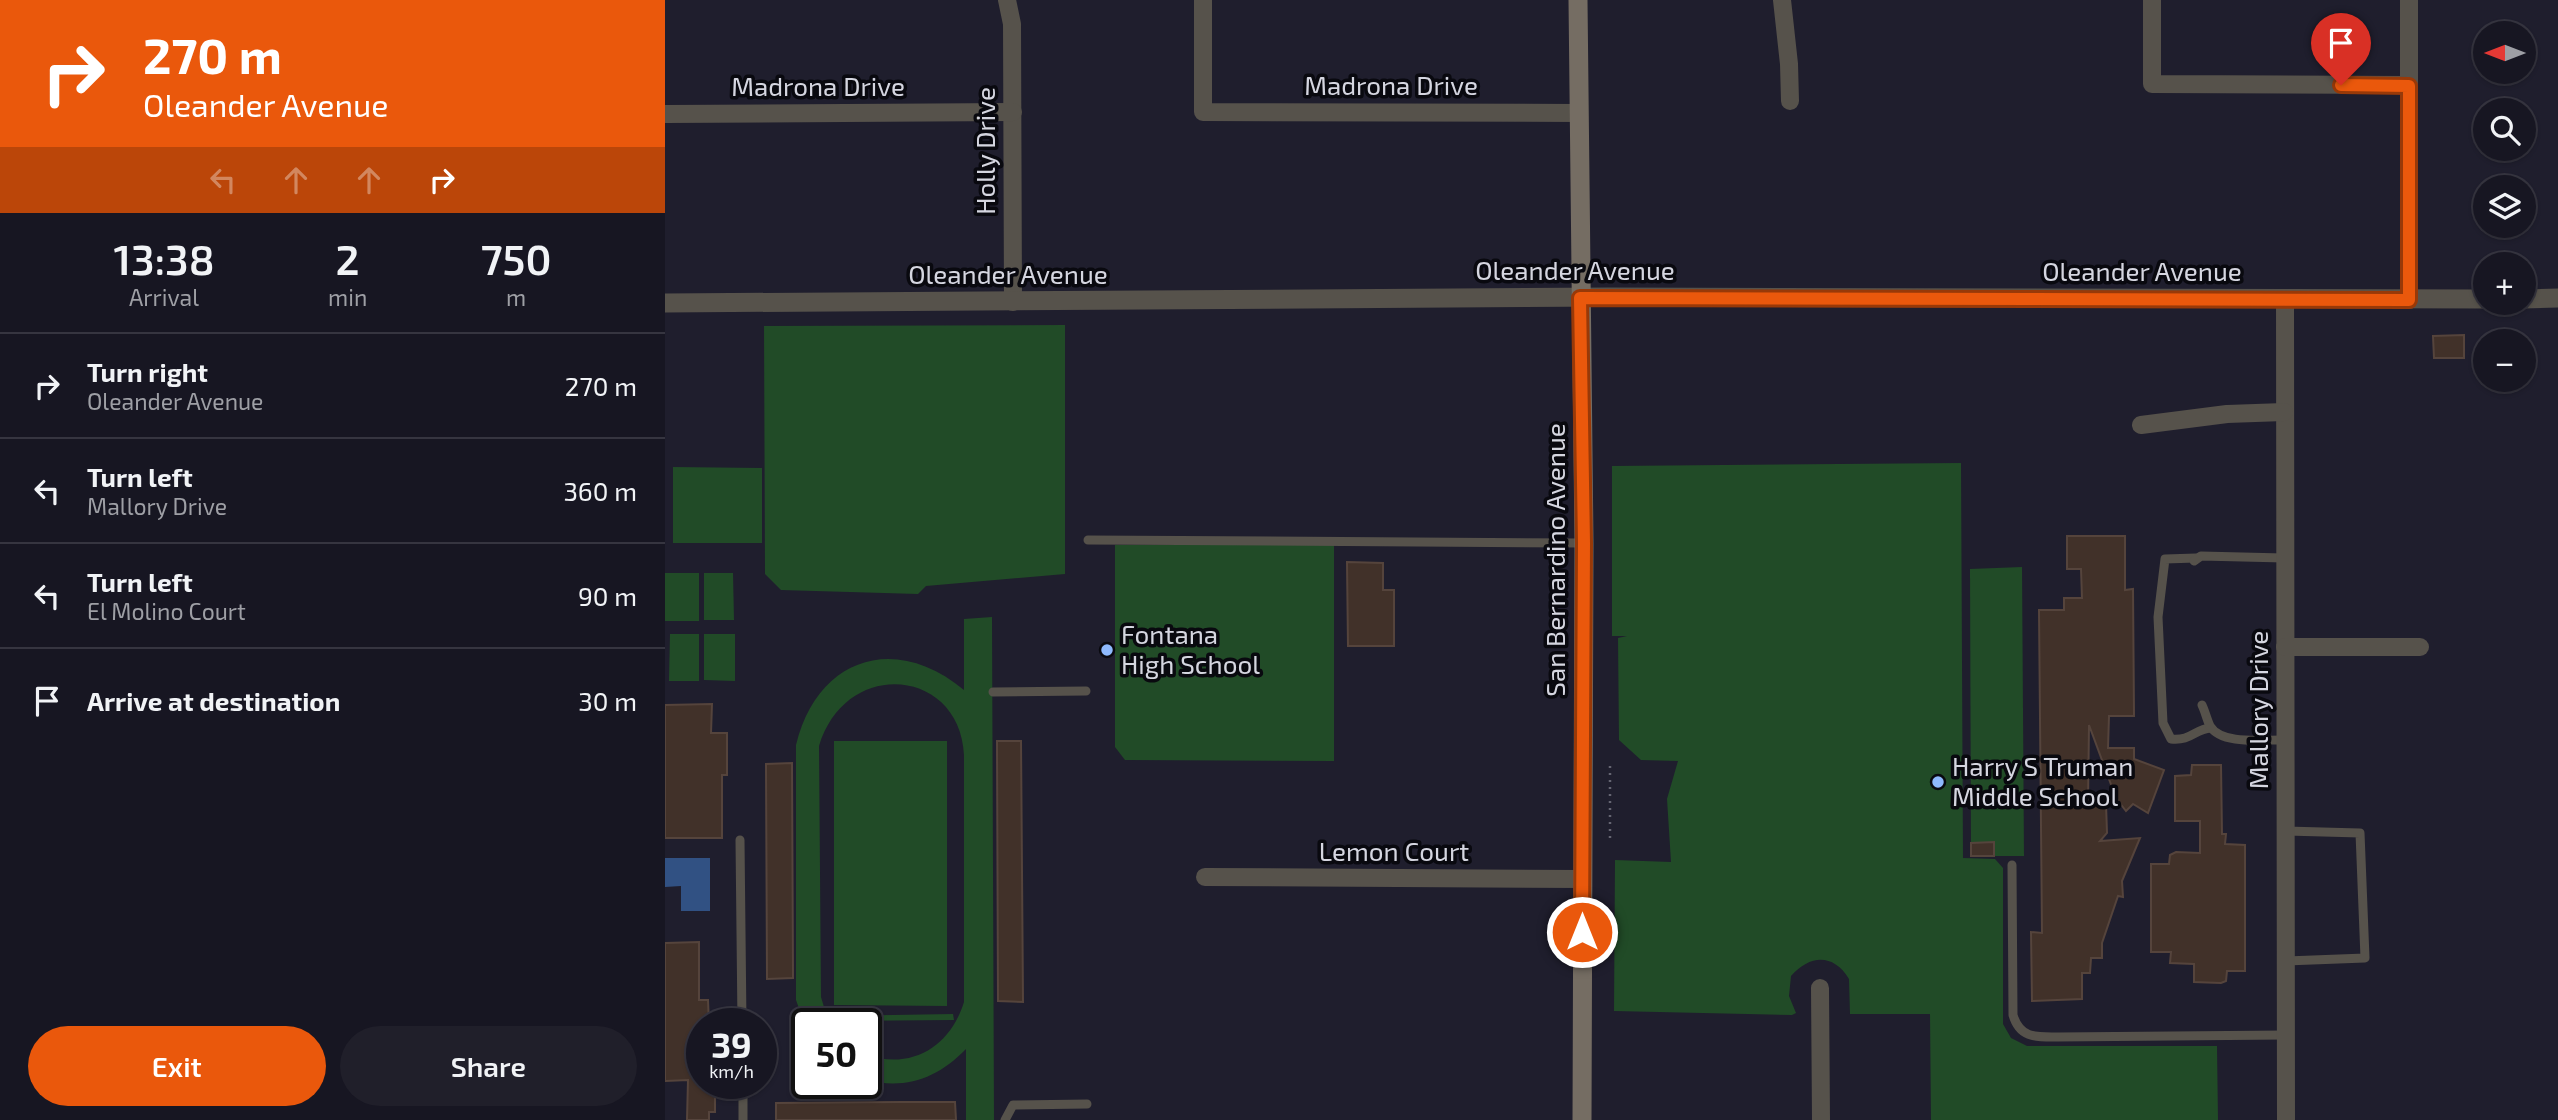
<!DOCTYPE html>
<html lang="en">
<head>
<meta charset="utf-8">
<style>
	:root { --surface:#171622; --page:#201f2a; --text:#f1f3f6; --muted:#9e9fa5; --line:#363540; --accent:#ea580c }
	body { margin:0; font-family:"Exo 2",sans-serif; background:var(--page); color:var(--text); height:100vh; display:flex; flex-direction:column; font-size:26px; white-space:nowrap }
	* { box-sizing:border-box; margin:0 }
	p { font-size:23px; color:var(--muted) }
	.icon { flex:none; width:38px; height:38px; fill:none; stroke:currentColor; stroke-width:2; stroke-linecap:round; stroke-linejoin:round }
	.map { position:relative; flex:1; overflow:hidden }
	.drawer { display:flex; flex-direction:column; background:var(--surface); width:665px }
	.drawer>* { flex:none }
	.banner { background:#ea580c; color:#fff; overflow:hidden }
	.needle { width:46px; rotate:270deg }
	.buttons { position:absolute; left:1808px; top:21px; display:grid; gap:14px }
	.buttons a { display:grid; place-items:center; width:63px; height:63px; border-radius:50%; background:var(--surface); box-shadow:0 2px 5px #0004,0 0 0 2px var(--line); font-size:35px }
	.speed { position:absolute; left:21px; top:1008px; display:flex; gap:14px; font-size:35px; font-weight:700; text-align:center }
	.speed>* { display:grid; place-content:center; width:91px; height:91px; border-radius:50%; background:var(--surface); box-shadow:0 2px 5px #0004,0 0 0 2px var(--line); line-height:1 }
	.speed small { font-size:18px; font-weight:400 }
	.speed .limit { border:4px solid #111; border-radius:10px; background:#fff; color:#111 }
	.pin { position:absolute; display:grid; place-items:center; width:60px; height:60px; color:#fff; margin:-72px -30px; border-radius:50% 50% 50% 0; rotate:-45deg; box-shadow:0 0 7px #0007 }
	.pin .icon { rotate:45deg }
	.me { position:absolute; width:77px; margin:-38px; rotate:0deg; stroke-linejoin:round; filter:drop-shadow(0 0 5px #0008) }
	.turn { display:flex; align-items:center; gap:24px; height:147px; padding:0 28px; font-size:32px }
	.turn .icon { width:91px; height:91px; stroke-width:2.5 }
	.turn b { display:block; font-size:49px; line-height:60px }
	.lanes { display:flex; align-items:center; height:66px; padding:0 28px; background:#0003; justify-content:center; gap:35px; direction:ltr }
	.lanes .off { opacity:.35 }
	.eta { display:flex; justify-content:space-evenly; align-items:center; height:119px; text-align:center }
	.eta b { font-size:42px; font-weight:600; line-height:49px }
	.button { display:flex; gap:14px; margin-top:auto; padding:14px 28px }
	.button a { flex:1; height:80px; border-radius:42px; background:var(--accent); color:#fff; font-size:28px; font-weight:600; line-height:80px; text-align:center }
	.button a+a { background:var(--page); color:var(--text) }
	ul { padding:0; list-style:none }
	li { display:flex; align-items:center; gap:21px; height:105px; padding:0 28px; border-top:2px solid var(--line) }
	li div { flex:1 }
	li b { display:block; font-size:26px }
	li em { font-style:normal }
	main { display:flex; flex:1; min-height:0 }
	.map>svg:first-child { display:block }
	.green { fill:#214b27 }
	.water { fill:#315183 }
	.building { fill:#413129; stroke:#55443c; stroke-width:2 }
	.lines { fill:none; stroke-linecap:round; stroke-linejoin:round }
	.path { stroke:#656572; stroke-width:2.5; stroke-dasharray:2 5; stroke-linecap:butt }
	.service { stroke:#56524b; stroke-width:9 }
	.minor { stroke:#56524b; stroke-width:18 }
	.tertiary { stroke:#56524b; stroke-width:19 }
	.secondary { stroke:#756d63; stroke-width:19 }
	.route-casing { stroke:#983908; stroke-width:18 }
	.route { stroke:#ea580c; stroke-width:12 }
	.poi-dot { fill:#8eb9fd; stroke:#09090f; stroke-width:2.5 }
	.labels { text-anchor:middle; stroke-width:7; stroke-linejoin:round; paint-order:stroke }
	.street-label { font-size:26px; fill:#d5d6e0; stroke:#09090f }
	.poi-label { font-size:26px; fill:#d5d6e0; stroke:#09090f; text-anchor:start }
</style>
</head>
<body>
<main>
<section class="drawer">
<div class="banner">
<div class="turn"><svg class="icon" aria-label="right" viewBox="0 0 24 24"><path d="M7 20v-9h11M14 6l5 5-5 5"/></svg><div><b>270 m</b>Oleander Avenue</div></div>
<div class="lanes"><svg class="icon off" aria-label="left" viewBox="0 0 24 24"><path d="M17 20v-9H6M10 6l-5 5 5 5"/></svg><svg class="icon off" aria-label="ahead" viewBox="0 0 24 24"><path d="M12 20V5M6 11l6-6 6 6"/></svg><svg class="icon off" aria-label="ahead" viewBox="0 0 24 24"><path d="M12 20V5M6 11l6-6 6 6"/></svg><svg class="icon" aria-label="right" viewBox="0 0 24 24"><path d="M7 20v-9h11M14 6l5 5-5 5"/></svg></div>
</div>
<div class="eta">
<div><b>13:38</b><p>Arrival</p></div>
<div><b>2</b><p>min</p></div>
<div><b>750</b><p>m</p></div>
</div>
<ul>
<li><svg class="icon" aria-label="right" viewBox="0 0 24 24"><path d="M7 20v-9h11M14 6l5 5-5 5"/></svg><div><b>Turn right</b><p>Oleander Avenue</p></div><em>270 m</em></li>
<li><svg class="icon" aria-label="left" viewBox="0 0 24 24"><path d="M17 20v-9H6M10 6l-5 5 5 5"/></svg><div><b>Turn left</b><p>Mallory Drive</p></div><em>360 m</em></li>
<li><svg class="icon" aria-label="left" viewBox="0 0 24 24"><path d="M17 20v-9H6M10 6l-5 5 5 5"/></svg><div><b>Turn left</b><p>El Molino Court</p></div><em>90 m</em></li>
<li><svg class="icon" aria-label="arrive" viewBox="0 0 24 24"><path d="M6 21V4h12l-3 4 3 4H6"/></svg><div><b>Arrive at destination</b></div><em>30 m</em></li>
</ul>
<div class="button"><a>Exit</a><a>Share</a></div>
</section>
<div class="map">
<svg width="1893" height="1120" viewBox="0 0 1893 1120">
	<rect width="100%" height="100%" fill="#1f1e2d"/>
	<g class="green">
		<polygon points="400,325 400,574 261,586 253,594 116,590 100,574 99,326"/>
		<path d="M1296,463L1298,858L1330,859L1338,868V1024L1346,1038L1362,1046H1552L1553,1120H1266L1265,1014H1185L1184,979C1168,953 1145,955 1126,976L1124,996L1131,1013L1127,1015L949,1011L950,860L1006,862L1002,799L1013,761L976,760L954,740L953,638L962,636H947V466Z"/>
		<polygon points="8,467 97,468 97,543 8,543"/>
		<polygon points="450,545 669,545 669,761 460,760 450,747"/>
		<polygon points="1357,567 1359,856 1306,856 1305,569"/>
		<rect x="0" y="573" width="34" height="48"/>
		<polygon points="39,573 68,573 69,620 39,620"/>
		<path d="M327,617L329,1120H301V1049C273,1078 241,1090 201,1080V1055C247,1070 285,1047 299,1002V755C295,668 181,657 154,746L156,997L164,1024H142V1031L131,1000V745C152,658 230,632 299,690V619Z"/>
		<polygon points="5,634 34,634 34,681 4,681"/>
		<polygon points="39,634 70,634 70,681 39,680"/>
		<polygon points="169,741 282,741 282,1006 169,1005"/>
		<polygon points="288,1014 289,1020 167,1021 167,1016"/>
	</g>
	<polygon class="water" points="0,858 45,858 45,911 16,911 16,886 0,887"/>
	<g class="building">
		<polygon points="1799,335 1799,358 1769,358 1768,336"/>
		<polygon points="1402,536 1460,536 1460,590 1468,589 1469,716 1444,716 1443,748 1469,748 1469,759 1499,770 1483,813 1468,804 1461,811 1451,798 1424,725 1423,804 1441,804 1442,833 1435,841 1475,838 1457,881 1458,897 1453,896 1437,943 1437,958 1426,958 1425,973 1417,973 1417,999 1367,1001 1366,932 1377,933 1374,610 1399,610 1399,598 1417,598 1416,569 1402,569"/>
		<polygon points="682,562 718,563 718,590 729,590 729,646 683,646"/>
		<polygon points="47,704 46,733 62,733 62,775 57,775 57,838 0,838 0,705"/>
		<polygon points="332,741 356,741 358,1002 333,1001"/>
		<polygon points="127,763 128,978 102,979 101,764"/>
		<polygon points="1527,765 1556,765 1557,834 1561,834 1560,844 1580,845 1580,971 1562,971 1561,981 1556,983 1529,982 1529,964 1505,963 1506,952 1486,952 1486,864 1504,864 1505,855 1511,852 1535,853 1535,821 1510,821 1510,776 1526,775"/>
		<polygon points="1329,842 1329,856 1306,856 1306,843"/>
		<polygon points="34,942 34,1000 43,1000 44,1024 37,1024 37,1085 50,1085 50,1112 44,1112 44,1120 22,1120 23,1080 0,1081 0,943"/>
		<polygon points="235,1102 290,1102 291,1120 111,1120 111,1103"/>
	</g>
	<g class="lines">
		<polyline class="path" points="945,766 945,842"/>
		<g class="service">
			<polyline points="423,540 918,543"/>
			<path d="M1531,558L1500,559L1493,617L1498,723L1506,739C1527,741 1529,729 1546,728"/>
			<polyline points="1529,561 1536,556 1619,558"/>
			<polyline points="328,692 421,691"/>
			<path d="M1537,705C1540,711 1542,720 1545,726C1557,746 1601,739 1621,740"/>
			<polyline points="75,840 77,1024"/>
			<path d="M1347,865L1348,1015C1355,1039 1372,1037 1393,1037L1620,1035"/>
			<polyline points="1620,961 1700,958 1695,833 1620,831"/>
			<polyline points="78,1083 78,1120"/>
			<polyline points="340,1120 348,1105 422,1104"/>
		</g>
		<g class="minor">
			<polyline points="342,0 347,24 348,302"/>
			<polyline points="538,0 538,112 914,113"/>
			<polyline points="1117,0 1124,64 1125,101"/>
			<polyline points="1487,0 1487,84 1744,85"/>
			<polyline points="1744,0 1744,300"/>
			<polyline points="0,114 348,112"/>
			<polyline points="1620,299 1621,1120"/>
			<polyline points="1476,425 1562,414 1619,412"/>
			<polyline points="1620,647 1755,647"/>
			<polyline points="540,877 917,879"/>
			<polyline points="1155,988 1156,1120"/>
		</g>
		<g class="tertiary">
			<polyline points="1858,299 1893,298"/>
			<polyline points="0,303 943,297 1820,299"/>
		</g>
		<polyline class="secondary" points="913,0 919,543 917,1120"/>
	</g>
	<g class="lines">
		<g class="route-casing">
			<polyline id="route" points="917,932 919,543 915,298 1744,300 1744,86 1676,85"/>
		</g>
		<use href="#route" class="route"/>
	</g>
	<g class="poi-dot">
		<circle cx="442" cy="650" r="7"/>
		<circle cx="1273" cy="782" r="7"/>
	</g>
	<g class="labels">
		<g class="street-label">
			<text x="726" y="95">Madrona Drive</text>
			<text x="153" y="96">Madrona Drive</text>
			<text transform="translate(321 151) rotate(-90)" y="9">Holly Drive</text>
			<text x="910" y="280">Oleander Avenue</text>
			<text x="1477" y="281">Oleander Avenue</text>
			<text x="343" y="284">Oleander Avenue</text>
			<text transform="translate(891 560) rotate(-90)" y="9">San Bernardino Avenue</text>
			<text transform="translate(1594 710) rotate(-90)" y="9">Mallory Drive</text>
			<text x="729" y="861">Lemon Court</text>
		</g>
		<g class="poi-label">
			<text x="456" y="644">Fontana<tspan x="456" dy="30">High School</tspan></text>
			<text x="1287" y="776">Harry S Truman<tspan x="1287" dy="30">Middle School</tspan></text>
		</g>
	</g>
</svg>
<div class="buttons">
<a><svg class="needle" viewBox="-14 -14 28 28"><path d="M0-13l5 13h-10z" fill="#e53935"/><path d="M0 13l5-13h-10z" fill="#9e9fa5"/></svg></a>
<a><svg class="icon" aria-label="search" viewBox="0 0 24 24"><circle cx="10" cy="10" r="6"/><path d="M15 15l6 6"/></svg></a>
<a><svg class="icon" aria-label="layers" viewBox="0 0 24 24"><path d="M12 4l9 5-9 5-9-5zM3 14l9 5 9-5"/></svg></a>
<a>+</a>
<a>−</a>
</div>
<div class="speed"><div>39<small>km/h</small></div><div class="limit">50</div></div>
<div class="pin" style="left:1676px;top:85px;background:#d93025"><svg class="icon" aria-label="arrive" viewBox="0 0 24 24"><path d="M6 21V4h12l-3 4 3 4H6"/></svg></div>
<svg class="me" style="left:917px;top:932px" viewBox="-20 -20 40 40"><circle r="17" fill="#ea580c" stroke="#fff" stroke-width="3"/><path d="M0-11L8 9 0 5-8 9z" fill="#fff"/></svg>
</div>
</main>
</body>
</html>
